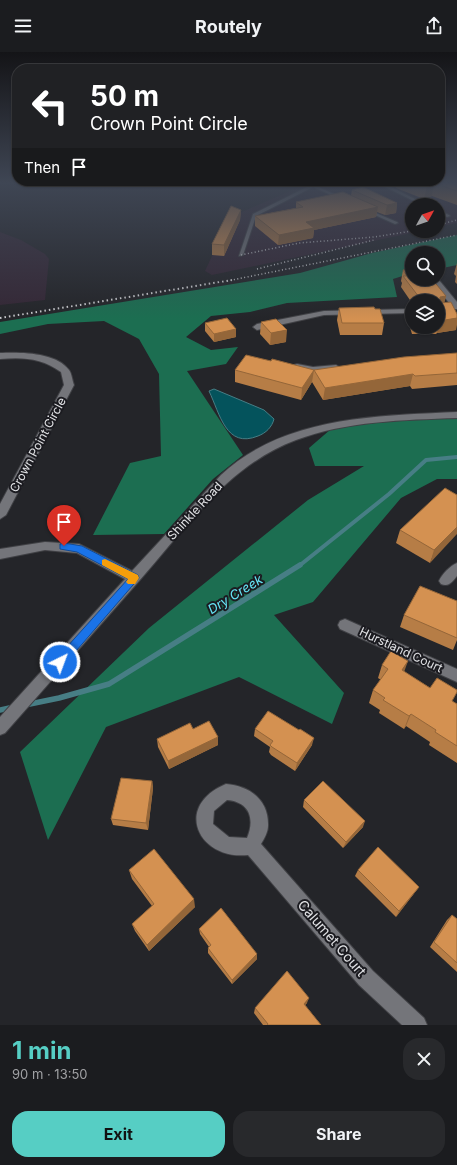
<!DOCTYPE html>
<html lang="en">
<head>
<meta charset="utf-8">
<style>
	:root { --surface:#1b1c1f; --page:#28292c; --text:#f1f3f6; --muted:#a0a1a4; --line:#393a3d; --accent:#56cec4 }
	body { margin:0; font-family:Inter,sans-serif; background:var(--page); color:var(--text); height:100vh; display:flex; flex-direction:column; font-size:15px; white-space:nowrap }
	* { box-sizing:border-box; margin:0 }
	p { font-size:13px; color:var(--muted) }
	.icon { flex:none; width:22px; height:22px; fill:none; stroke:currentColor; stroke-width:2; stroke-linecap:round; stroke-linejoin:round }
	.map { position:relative; height:973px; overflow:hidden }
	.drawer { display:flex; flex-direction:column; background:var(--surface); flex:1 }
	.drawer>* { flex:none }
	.banner { position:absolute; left:12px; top:12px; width:433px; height:122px; border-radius:16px; box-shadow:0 1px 3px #0004,0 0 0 1px var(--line); background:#202124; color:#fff; overflow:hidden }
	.needle { width:26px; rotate:50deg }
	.tools { position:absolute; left:405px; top:146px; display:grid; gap:8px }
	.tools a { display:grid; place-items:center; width:40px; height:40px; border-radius:50%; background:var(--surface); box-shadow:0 1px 3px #0004,0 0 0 1px var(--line); font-size:20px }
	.pin { position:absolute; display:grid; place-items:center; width:34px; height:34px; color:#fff; margin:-41px -17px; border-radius:50% 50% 50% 0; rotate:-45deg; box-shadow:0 0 4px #0007 }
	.pin .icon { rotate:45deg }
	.me { position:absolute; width:44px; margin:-22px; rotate:42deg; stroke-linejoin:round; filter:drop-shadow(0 0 3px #0008) }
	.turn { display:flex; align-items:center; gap:14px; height:84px; padding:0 12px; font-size:18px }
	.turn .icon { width:52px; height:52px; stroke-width:2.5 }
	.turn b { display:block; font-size:28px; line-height:34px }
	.then { display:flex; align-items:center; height:38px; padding:0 12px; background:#0003; gap:8px; font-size:15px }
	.round { display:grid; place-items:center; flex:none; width:42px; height:42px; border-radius:16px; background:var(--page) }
	.summary { display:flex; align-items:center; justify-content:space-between; height:68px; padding:0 12px }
	h1 { font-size:24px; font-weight:700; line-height:30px; color:var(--accent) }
	.primary-button { display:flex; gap:8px; margin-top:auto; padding:8px 12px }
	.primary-button a { flex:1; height:46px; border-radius:16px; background:var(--accent); color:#111; font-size:16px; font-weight:700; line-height:46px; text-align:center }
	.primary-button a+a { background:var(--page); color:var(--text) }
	header { display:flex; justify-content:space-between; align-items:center; height:52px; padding:0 12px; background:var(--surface); font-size:18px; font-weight:700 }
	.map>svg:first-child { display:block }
	.industrial { fill:#342735 }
	.forest { fill:#1c6e51 }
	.water { fill:#04535c; stroke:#477e85 }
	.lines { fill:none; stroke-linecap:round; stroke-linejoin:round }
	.stream-far1 { stroke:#477e85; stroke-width:4 }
	.stream { stroke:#477e85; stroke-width:5.5 }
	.lane-casing { stroke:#404145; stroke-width:2 }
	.street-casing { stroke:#404145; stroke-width:2 }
	.lane { fill:#74757a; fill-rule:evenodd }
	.street { fill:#74757a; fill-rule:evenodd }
	.rail-far1 { stroke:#cacbce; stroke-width:1.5; stroke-dasharray:1 2.5; stroke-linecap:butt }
	.rail { stroke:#cacbce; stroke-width:2; stroke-dasharray:1.5 3; stroke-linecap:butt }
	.wall { fill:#b67d46 }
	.shaded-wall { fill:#946639 }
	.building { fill:#d49151; stroke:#946639 }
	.route { fill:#1a73e8; stroke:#114b97 }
	.slow { fill:#f59e0b }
	.labels { text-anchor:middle; stroke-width:4; stroke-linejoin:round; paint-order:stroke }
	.street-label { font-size:12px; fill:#e2e3e6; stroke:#1b1b20 }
	.water-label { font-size:13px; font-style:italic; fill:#65e5f6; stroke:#1b1b20 }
	.near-street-label { font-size:14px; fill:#e2e3e6; stroke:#1b1b20 }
</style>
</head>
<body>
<header><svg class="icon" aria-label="menu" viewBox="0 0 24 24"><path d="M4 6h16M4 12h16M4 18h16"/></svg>Routely<svg class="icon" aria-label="share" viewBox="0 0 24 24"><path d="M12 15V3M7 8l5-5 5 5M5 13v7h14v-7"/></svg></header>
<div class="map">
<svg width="457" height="973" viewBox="0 0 457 973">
	<rect width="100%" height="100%" fill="#242529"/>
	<g class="industrial">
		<polygon points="311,130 457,130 457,171 438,175 438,153 412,153 412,179 421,179 212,223 205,219 230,165"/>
		<polygon points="0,180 21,188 45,202 49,207 45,248 0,253"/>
	</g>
	<g class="forest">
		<polygon points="457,183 457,213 438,217 438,201 412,201 412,221 393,227 397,245 287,251 250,260 211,264 186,285 211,298 238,295 226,312 187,319 243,403 213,427 164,482 93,483 130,411 161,404 159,322 139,287 104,269 48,272 0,282 0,270 300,221 372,201"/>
		<polygon points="457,363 457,427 437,427 401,446 313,550 274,563 344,641 332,672 239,625 106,675 48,788 20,700 149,576 308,448 364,414 315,414 309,396 338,371"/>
	</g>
	<path class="water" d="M214,337L264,358L274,367C272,375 266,381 258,384C226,397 220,362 209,339Z"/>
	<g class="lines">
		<polyline class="stream-far1" points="299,514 389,442 426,408 457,405"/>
		<g class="stream">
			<polyline points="25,653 59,646 109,632 300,513"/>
			<polyline points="0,658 14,655"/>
		</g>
		<g class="lane-casing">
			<g id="lane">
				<polygon points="317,130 323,130 316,134 343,146 340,147 313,135 256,164 243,203 239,204 253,162"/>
				<polygon points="375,130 381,130 427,153 422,153"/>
				<polygon points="369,158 397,170 398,171 395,172 368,160 368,158"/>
				<polygon points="438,158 449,163 450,164 447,165 438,160"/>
			</g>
		</g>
		<g class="street-casing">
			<g id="street">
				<polygon points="430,227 438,227 457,250 457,257 454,257"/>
				<polygon points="412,257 412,261 324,263 257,278 253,275 257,272 324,259"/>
				<path d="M0,301C19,300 56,300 69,318C72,322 72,328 74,333L6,463L0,467V452L64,333L61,320C42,306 23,305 0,307Z"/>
				<path d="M297,312L313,315L336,313L341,316C332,324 304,320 294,317V313Z"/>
				<path d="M457,360V366C403,368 347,369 296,388C228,413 185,477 139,529C94,580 50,630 5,681L0,683V665L125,527L77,501L45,498L0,507V497L45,490L79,492L132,519L221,423C284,364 377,364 457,360Z"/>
				<path d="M457,511V524C452,530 449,535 441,532L439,529C442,522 450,514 457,511Z"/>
				<polygon points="345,567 457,617 457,630 340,577 338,573 340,569"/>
				<path d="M226,732C250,734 269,748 268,774C268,780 264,787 261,792L373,919L424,966L427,973H402L359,933L248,803C198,808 173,754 226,732ZM227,748C250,750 255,767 247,786L229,785L213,772L214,759Z"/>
			</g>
		</g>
		<use href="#lane" class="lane"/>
		<use href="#street" class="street"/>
		<g class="rail-far1">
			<polyline points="438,173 457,168"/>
			<polyline points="241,203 299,191 374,185 412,179"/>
			<polyline points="257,217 374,188"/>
			<polyline points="227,229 457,183"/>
		</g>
		<polyline class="rail" points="0,266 232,228"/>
	</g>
	<g class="wall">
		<polygon points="397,130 457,130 457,153 432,144 424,147 401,138 396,136"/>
		<polygon points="352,138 397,151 396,161 385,163 377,160 376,165 314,178 313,186 278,193 255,174 255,164 296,156 296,150 351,143"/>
		<polygon points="241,158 240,168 224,204 212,203 212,192"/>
		<polygon points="457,211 457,232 455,230 456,224 454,222"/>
		<polygon points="403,218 446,244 444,251 456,278 437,281 436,282 412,282 408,269 410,258 412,258 412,275 438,275 438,249 412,249 412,251 401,235 402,231 401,229"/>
		<polygon points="339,256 375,257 384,271 382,283 340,283 337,268"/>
		<polygon points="261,270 286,290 270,293 260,282"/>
		<polygon points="205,271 236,277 236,285 214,290 205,279"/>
		<polygon points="457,301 457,333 412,337 410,334 323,348 312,330 301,348 235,330 235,318 271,309 314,318"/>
		<polygon points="457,443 430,511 396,491 400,478"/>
		<polygon points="457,549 457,588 453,598 400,575 404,563"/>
		<polygon points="382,613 404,620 457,652 457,711 429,693 430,690 406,674 404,677 379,661 380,658 369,651 373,638 381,628 378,626"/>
		<polygon points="193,677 218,685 218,693 169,717 158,695 157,687"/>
		<polygon points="255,677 312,693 295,719 271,703 269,700 270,695 254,684"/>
		<polygon points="152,729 153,736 148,778 113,773 111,767"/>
		<polygon points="304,748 363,775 343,796 303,755"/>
		<polygon points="129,818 195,855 149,899 135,879 132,872 152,854 132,827"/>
		<polygon points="358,818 419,835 396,865 355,824"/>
		<polygon points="452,863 457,867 457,920 430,895 447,868"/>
		<polygon points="199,877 257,907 232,932 208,901 208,896 209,895 200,882"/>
		<polygon points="307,951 305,953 321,973 263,973 254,961 255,956"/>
	</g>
	<g class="shaded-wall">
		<polygon points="434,131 432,144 424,147 427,134"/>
		<polygon points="397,151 396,161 385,163 387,153"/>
		<polygon points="378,155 376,165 314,178 313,186 278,193 279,183 306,170"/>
		<polygon points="241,158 240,168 224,204 224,193"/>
		<polygon points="446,244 443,255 438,256 440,245"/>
		<polygon points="457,266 457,273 456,278 437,281 439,271 439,269"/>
		<polygon points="236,277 236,285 214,290 214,282"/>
		<polygon points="287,278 286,290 270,293 271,281"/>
		<polygon points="314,318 312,330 301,348 302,336"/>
		<polygon points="413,322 410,334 323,348 325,336"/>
		<polygon points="457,475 457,482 430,511 434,498"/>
		<polygon points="408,609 403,623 402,618"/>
		<polygon points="411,662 406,674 404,677 409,664"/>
		<polygon points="218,685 218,693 169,717 168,709"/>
		<polygon points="314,686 312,693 295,719 297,711"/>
		<polygon points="152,729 153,736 148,778 146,771"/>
		<polygon points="365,769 363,775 343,796 346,790"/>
		<polygon points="419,835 415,840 396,865 399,859"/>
		<polygon points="194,847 195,855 149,899 147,893"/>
		<polygon points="257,902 257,907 232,932 232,928"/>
		<polygon points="309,946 307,951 302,957 304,952"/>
	</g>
	<g class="building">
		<polygon points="416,130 457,130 457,139 434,131 427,134"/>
		<polygon points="363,135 397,151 387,153 352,138"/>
		<polygon points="343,140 378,155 306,170 314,176 279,183 255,164 303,155 296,150"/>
		<polygon points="231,154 241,158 224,193 212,192"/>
		<polygon points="412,217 412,227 432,227 446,244 440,245 440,251 451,250 457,262 457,266 439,269 439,271 438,271 438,249 422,249 403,224 407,224 403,218"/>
		<polygon points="374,255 375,257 380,257 384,271 342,271 339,256"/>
		<polygon points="227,266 236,277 214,282 205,271"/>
		<polygon points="276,267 287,278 271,281 261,270"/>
		<polygon points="457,301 457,321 415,324 413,322 325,336 314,318 302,336 235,318 246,303 271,309 272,307 314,318 404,305"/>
		<polygon points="445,436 457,443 457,475 434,498 400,478"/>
		<polygon points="420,534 457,549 457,586 404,563"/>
		<polygon points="391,599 408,609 402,618 430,636 437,626 457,638 457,640 452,649 457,652 457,694 435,680 436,678 411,662 409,664 383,648 385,646 373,638 388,617 382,613"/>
		<polygon points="268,659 299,678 300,677 314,686 297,711 272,695 270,693 273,689 255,677"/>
		<polygon points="209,669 218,685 168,709 157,687 190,671 193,677"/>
		<polygon points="121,726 152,729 146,771 111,767"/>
		<polygon points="323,729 365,769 346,790 304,748"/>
		<polygon points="378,795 419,835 399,859 358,818"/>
		<polygon points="154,797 194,847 147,893 132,872 154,852 129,818"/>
		<polygon points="221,856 257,902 232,928 208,896 211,893 199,877"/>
		<polygon points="452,863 457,867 457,911 434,890"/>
		<polygon points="287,919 309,946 304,952 321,973 267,973 268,972 255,956"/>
	</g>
	<linearGradient id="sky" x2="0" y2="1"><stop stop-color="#141417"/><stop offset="0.49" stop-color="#3f4654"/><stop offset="1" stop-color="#3f4654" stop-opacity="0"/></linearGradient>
	<rect width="457" height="267" fill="url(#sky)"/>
	<polygon class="route" points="64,491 82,494 138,523 139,526 64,613 57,613 55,610 57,606 128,527 77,500 60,497 60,492"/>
	<polygon class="slow" points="105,507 138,523 139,526 135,532 128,532 126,530 128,527 102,513 102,508"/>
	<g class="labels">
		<g class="street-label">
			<text transform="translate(38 393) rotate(-62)" y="4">Crown Point Circle</text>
			<text transform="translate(195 459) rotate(-47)" y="4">Shinkle Road</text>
			<text transform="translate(401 598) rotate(25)" y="4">Hurstland Court</text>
		</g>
		<g class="water-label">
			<text transform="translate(235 542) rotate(-32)" y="5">Dry Creek</text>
		</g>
		<g class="near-street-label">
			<text transform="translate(332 886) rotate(49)" y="5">Calumet Court</text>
		</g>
	</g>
</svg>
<div class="tools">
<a><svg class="needle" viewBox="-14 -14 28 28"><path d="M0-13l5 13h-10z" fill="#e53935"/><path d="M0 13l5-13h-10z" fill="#a0a1a4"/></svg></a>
<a><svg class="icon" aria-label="search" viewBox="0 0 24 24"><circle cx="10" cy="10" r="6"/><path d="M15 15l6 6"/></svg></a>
<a><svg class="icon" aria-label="layers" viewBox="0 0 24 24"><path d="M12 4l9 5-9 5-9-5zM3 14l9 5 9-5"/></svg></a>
</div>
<div class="pin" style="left:64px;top:494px;background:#d93025"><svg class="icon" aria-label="arrive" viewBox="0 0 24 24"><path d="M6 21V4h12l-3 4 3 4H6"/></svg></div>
<svg class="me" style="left:60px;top:610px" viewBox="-20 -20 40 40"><circle r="17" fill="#1a73e8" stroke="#fff" stroke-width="3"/><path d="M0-11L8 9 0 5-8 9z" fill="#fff"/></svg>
<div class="banner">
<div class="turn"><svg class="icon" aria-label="left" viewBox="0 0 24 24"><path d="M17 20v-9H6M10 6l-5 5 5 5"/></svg><div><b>50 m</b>Crown Point Circle</div></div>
<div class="then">Then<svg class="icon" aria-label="arrive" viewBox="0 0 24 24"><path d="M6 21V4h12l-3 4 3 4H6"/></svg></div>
</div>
</div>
<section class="drawer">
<div class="summary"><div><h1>1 min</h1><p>90 m · 13:50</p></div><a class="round"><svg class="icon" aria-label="close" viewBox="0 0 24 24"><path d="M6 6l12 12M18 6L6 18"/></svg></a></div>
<div class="primary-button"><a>Exit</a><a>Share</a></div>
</section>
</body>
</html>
